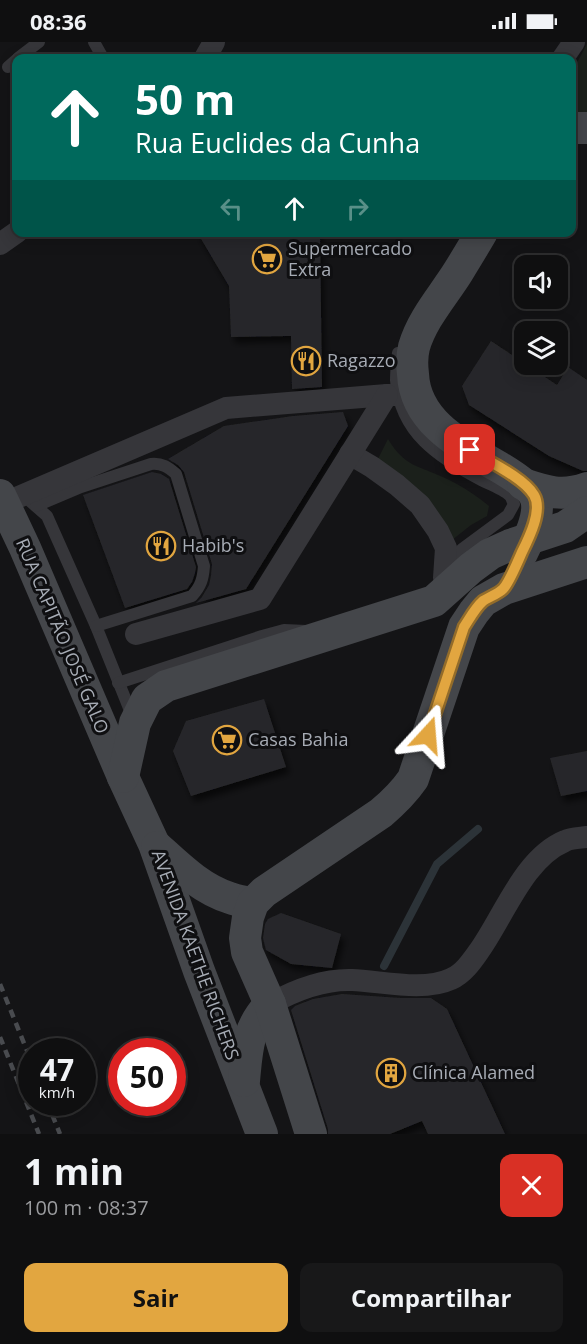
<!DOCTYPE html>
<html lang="pt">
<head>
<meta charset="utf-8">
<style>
	:root { --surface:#0f0f10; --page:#181819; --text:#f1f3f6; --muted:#9b9c9f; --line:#2f2f30; --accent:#e2a640 }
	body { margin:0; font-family:"Open Sans",sans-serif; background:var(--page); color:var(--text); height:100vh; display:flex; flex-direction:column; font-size:22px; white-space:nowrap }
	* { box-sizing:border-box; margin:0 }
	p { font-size:20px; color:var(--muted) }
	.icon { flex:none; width:33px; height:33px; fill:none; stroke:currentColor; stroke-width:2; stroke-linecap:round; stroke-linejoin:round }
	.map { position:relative; height:1092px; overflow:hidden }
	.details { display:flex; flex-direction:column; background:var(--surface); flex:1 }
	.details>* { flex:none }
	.hud { position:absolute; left:12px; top:12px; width:564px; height:183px; border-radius:12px; box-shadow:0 3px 15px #0003,0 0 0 2px var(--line); background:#00695c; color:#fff; overflow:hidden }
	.tools { position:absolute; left:514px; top:213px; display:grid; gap:12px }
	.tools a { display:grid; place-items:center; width:54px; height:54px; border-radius:12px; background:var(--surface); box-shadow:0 3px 15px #0003,0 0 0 2px var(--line); font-size:30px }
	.speed { position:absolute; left:18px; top:996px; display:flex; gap:12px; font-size:30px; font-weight:700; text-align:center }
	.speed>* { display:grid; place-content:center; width:78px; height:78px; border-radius:50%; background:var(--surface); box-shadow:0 3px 15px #0003,0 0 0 2px var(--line); line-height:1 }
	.speed small { font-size:15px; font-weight:400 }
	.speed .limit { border:9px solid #d22; background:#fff; color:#111 }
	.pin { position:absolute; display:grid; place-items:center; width:51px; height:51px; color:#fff; margin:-26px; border-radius:12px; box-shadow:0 3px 9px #0006 }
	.me { position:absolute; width:66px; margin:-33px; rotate:19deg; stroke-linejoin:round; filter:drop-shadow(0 0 4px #0008) }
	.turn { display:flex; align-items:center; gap:21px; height:126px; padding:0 24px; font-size:27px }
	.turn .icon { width:78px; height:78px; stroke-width:2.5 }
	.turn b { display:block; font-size:42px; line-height:51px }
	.lanes { display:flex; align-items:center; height:57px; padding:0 24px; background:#0003; justify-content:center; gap:30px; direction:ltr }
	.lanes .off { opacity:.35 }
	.round { display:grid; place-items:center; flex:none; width:63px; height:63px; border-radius:12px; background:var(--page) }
	.overview { display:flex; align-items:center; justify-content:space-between; height:102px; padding:0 24px }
	h1 { font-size:36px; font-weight:700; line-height:45px }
	.button { display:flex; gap:12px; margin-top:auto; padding:12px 24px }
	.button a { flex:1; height:69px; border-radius:12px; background:var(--accent); color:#111; font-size:24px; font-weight:700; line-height:69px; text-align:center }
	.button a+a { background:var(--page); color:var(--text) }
	.status { display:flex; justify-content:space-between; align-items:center; height:42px; padding:0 30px; background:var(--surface); direction:ltr }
	.status svg { height:16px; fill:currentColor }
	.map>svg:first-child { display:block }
	.green { fill:#1b201b }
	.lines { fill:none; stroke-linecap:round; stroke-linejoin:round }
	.stream { stroke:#2c3338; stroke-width:8 }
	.building { fill:#27272a; filter:url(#shadow) }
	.lane { stroke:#36363a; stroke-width:12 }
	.street { stroke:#36363a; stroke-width:22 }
	.secondary { stroke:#44464a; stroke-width:32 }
	.rail { stroke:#494b4f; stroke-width:4.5; stroke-dasharray:8 6; stroke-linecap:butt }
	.route-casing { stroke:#936c2a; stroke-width:15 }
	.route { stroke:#e2a640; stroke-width:10 }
	.labels { text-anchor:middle; stroke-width:6; stroke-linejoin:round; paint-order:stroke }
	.poi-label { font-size:18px; fill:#a7acb5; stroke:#0f0f11; text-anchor:start }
	.street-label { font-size:18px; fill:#a7acb5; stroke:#0f0f11 }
</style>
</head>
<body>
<div class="status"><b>08:36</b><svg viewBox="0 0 49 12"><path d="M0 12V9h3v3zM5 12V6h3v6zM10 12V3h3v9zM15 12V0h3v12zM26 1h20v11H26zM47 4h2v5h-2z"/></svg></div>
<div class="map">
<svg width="587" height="1092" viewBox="0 0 587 1092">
	<defs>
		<filter id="shadow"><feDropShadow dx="3.5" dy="6" stdDeviation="3" flood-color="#0009"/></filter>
	</defs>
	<rect width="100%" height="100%" fill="#141416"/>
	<g class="green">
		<polygon points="587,2 587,71 572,71 572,30"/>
		<path d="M388,397C405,425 417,423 445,436C460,443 476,453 489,464L487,474L471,483L452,498L377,419Z"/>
	</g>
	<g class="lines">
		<polyline class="stream" points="384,924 437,822 478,787"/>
	</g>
	<g class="building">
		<polygon points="197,190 320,190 322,345 292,347 291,294 231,295 229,244"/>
		<polygon points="491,299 557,343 568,325 587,338 587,429 583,429 549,414 469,363 462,344"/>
		<polygon points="343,370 348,384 246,547 196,561 202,555 209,543 211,534 212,522 184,430 178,423 168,417 224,384 293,374"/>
		<polygon points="152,430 161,432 169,437 196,525 195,531 192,540 187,547 125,566 83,453"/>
		<polygon points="264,657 286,725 191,754 173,709 186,679"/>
		<polygon points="587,709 587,749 561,754 550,716"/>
		<polygon points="281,871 341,892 332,926 291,922 266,908 263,896 265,882 268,877"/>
		<polygon points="342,952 401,956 431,956 447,967 505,1092 428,1092 422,1079 390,1092 328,1092 328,1087 291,968 295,964 313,957"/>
	</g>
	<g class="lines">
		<g class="lane">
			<polyline points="94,0 103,16"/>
			<polyline points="18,16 39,0"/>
			<polyline points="8,25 16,18"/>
			<path d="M398,311C397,320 396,329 396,338C400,391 439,416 481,438C489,442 505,448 510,454C512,456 512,459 514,462L508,473L462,507L448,529"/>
			<polyline points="31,460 47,474 96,584 133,676"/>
			<path d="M36,464L81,445L151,422C162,421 168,425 176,432L204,524C203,537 201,544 192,554L96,584"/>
			<polyline points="118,641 262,594 284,588 306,589"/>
		</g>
		<g class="street">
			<polyline points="205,16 214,0"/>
			<polyline points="563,16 574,0"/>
			<polyline points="0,202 17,190"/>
			<polyline points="350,412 372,425 397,443 420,463 438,489 446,506 444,536"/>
			<polyline points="0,463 226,366 387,353 399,353"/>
			<polyline points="136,592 260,557 387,353"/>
			<path d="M270,962C295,948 322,937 352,938C381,939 423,950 451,937C463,932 472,919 479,909C504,874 524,816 565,799C571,796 580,796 587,795"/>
		</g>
		<g class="secondary">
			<polyline points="572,86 587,86"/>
			<path d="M482,190C474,204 466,217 458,230C443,254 422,277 414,305C412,313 412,324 413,332C415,381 463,404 499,425C509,431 530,444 535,454C542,470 529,497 522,511"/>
			<path d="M523,442C547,450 562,455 587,446"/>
			<polyline points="0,453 25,506 123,735 154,802 199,929 262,1092"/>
			<polyline points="123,735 135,681 147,657 166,644 434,559 471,526 490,512 510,503 565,485 587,470"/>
			<path d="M157,805C179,825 201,847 230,856C237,859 245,860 253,861"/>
			<path d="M244,1039C247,1007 247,986 270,962"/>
			<path d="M311,1092L270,962L247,910L245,896L248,875L253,861L264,850L381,771C394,760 404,750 413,737L464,585L474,570L483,559L504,547L587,520"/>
		</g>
		<g class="rail">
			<polyline points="0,942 32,1021"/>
			<polyline points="0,995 39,1092"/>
			<polyline points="47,1060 60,1092"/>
		</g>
	</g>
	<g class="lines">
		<g class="route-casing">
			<path id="route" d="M428,693L464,585C470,576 475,566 483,559C489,555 498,552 503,547C509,541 518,519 522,510C529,496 543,468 534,453C524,436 488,419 470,408"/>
		</g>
		<use href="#route" class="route"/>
	</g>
	<defs>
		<g id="supermarket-ring" transform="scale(1.5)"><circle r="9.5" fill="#0f0f11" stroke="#e2a640" stroke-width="1.5"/><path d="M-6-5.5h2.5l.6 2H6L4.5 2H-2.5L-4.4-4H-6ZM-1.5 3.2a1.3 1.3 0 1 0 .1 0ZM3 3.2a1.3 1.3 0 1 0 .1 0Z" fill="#e2a640"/></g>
		<g id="restaurant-ring" transform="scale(1.5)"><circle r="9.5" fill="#0f0f11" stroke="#e2a640" stroke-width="1.5"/><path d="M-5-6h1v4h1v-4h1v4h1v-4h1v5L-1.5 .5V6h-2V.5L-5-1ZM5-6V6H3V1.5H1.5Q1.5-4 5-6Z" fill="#e2a640"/></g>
		<g id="building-ring" transform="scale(1.5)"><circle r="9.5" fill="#0f0f11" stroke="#e2a640" stroke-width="1.5"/><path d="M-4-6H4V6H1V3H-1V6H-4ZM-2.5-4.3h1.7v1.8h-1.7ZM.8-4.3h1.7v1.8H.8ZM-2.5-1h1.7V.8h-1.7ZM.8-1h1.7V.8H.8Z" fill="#e2a640"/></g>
	</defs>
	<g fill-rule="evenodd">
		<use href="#supermarket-ring" x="267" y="217"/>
		<use href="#restaurant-ring" x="306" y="319"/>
		<use href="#restaurant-ring" x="161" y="504"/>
		<use href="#supermarket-ring" x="227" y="698"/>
		<use href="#building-ring" x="391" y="1031"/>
	</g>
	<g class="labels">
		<g class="poi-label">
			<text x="288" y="213">Supermercado<tspan x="288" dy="21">Extra</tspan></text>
			<text x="327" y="325">Ragazzo</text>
			<text x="182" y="510">Habib's</text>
			<text x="248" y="704">Casas Bahia</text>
			<text x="412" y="1037">Clínica Alamed</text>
		</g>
		<g class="street-label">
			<text transform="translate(62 594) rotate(67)" y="6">RUA CAPITÃO JOSÉ GALO</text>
			<text transform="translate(195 913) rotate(70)" y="6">AVENIDA KAETHE RICHERS</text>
		</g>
	</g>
</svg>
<div class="tools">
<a><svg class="icon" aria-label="sound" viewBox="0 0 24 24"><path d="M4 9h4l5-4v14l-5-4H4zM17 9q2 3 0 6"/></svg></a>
<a><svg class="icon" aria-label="layers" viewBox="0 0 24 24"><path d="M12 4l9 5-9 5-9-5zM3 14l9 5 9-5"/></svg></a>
</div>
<div class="speed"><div>47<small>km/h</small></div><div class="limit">50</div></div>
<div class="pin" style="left:470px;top:408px;background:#d93025"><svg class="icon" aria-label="arrive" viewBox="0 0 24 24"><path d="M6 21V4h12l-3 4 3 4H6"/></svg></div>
<svg class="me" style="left:428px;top:693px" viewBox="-20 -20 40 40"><path d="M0-17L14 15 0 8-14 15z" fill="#e2a640" stroke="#fff" stroke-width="4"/></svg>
<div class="hud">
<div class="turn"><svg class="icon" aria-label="ahead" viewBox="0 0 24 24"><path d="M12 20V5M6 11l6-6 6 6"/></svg><div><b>50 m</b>Rua Euclides da Cunha</div></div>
<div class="lanes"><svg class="icon off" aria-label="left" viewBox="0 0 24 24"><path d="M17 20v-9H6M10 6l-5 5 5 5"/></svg><svg class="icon" aria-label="ahead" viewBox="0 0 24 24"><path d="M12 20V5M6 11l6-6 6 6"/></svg><svg class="icon off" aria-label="right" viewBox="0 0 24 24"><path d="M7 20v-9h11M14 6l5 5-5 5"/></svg></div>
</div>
</div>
<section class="details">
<div class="overview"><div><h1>1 min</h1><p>100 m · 08:37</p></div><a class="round" style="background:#d93025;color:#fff"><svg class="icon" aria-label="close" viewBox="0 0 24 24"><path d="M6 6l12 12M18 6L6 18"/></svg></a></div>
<div class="button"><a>Sair</a><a>Compartilhar</a></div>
</section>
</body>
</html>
